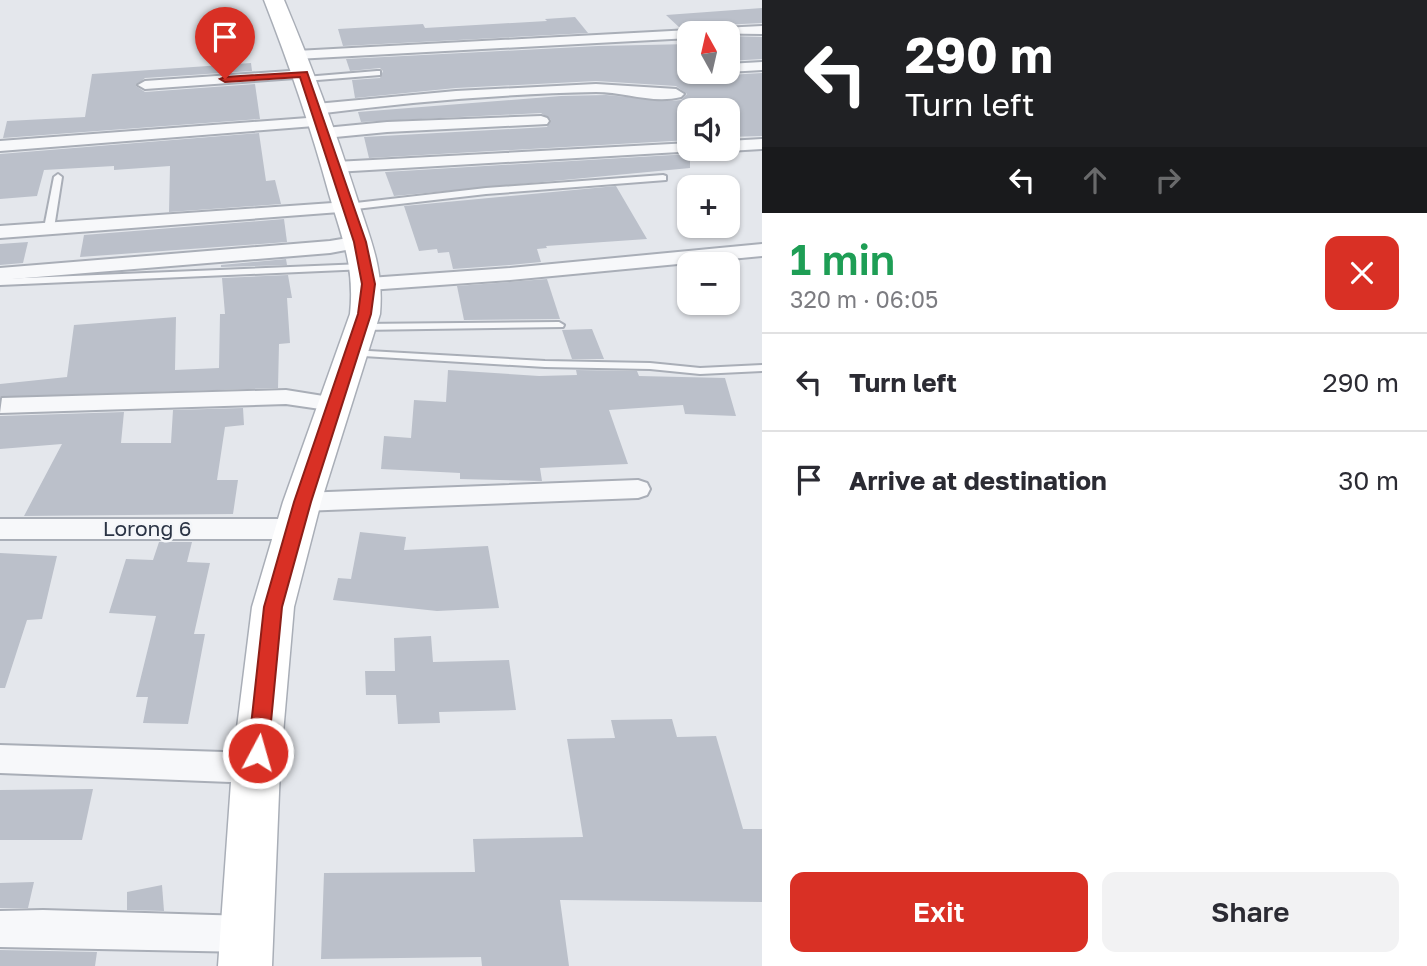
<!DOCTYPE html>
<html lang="en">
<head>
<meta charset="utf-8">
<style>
	:root { --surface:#fff; --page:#f2f2f3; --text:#2b2b33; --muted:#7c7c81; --line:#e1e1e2; --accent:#d93025 }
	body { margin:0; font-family:"Golos Text",sans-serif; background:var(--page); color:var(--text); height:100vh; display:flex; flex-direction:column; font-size:26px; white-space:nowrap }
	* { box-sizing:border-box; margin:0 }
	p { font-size:23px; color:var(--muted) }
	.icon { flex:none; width:38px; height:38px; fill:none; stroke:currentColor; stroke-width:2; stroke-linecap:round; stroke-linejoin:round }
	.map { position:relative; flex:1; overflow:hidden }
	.drawer { display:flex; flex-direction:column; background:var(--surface); width:665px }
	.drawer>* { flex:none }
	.banner { background:#202124; color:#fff; overflow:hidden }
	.needle { width:46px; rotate:352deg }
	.buttons { position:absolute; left:677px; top:21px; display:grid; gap:14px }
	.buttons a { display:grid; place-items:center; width:63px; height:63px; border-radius:14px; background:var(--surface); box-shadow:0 2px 5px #0004; font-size:35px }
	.pin { position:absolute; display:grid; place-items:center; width:60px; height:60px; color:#fff; margin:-72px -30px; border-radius:50% 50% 50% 0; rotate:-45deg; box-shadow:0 0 7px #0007 }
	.pin .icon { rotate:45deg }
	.me { position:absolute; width:77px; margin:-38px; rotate:6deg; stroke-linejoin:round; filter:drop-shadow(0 0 5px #0008) }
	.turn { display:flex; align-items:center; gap:24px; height:147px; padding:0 28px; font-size:32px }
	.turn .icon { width:91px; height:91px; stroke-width:2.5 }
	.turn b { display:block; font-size:49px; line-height:60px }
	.lanes { display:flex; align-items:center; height:66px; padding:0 28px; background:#0003; justify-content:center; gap:35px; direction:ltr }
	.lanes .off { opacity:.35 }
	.round { display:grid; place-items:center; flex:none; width:74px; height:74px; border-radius:14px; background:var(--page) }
	.head { display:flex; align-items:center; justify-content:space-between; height:119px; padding:0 28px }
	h1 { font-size:42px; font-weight:600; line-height:52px; color:#1e9e55 }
	.cta { display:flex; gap:14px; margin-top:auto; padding:14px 28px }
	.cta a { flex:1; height:80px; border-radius:14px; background:var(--accent); color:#fff; font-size:28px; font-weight:600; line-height:80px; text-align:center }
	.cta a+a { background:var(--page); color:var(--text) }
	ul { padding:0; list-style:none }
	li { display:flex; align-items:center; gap:21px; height:98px; padding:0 28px; border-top:2px solid var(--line) }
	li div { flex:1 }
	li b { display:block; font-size:26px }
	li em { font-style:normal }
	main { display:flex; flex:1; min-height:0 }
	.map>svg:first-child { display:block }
	.building { fill:#bbc0ca }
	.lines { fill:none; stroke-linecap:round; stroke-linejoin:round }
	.lane-casing { stroke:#a9aeb7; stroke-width:4 }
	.street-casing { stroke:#a9aeb7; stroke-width:4 }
	.secondary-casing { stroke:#a9aeb7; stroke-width:3 }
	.lane { fill:#f7f8fa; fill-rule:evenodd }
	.street { fill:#f7f8fa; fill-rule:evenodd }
	.secondary { fill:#fff; fill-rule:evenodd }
	.route { fill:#d93025; stroke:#8d1f18; stroke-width:2 }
	.labels { text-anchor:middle; stroke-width:5; stroke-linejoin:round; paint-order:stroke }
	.street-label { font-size:21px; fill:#2b3445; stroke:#f4f6f9 }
</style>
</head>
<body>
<main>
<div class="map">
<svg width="762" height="966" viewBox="0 0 762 966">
	<rect width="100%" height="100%" fill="#e4e7ec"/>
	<g class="building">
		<polygon points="762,8 762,23 702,26 696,29 680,28 666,15"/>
		<polygon points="575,17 588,33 343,46 338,29 423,24 425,28 547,21 545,19"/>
		<polygon points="728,36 762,37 762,59 728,61"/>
		<polygon points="690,44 690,63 680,69 684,76 695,76 697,72 725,72 728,75 762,73 762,136 728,137 728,110 690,110 690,140 369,158 364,137 547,127 551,120 541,113 361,122 358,112 561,96 606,95 671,101 681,100 687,94 676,86 596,81 456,88 355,98 352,80 380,78 383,71 380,68 350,71 346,59 598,46"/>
		<polygon points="251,63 252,71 145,78 136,86 145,92 255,84 260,119 3,138 7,121 85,117 92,74"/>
		<polygon points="259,133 266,181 275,180 281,204 169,212 170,166 114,170 114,166 44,170 37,196 0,199 0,154"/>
		<polygon points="690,154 690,168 394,196 385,172"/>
		<polygon points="616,186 647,239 546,246 547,248 537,249 541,262 510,265 453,269 449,252 438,253 437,249 419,251 404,206"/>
		<polygon points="284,219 287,242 80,257 84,235"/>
		<polygon points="28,242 23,263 0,265 0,244"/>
		<polygon points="286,259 287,265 221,267 221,265"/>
		<polygon points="288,275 292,298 287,298 290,343 279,344 278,388 0,397 0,384 67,377 74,325 176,317 175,370 219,368 220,314 225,314 222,278"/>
		<polygon points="547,279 560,319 464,320 457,286"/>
		<polygon points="592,329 604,359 572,359 562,330"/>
		<polygon points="448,370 539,376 577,375 576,370 637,371 639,376 725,378 736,416 685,414 683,405 609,410 628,464 540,468 542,481 460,479 460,473 381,469 384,436 411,438 414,400 446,402"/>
		<polygon points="243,408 244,425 225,427 217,480 238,480 233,514 24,516 62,444 0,449 0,416 124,412 121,443 171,443 173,410"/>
		<polygon points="360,532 406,537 404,550 488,546 499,608 437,611 333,600 338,578 351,579"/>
		<polygon points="159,542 192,542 187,562 210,563 194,634 205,634 188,724 143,723 148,697 136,697 156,616 109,613 126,559 153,560"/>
		<polygon points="0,553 57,556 42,619 27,620 5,688 0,688"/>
		<polygon points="431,636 433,662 509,660 516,710 439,712 440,723 398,724 396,695 366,695 365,671 395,671 394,638"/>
		<polygon points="672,719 677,737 716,736 743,829 762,829 762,902 560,900 569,966 482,966 481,957 321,959 324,873 475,872 473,839 583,837 567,739 615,738 611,720"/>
		<polygon points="93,789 82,840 0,840 0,790"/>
		<polygon points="34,882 28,908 0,908 0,883"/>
		<polygon points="162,885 164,911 127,910 127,892"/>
		<polygon points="0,950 97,952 95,966 0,966"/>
	</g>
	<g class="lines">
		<g class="lane-casing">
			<g id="lane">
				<polygon points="377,71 380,71 380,75 305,81 301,79 305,77"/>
				<polygon points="58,174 62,177 54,228 49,231 44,228 54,177"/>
				<polygon points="663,175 666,176 666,180 486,194 347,210 343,207 347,204 486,188"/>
				<polygon points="363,264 368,267 366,269 0,285 0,279"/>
				<polygon points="559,322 564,325 563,327 360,330 355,327 360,324"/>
				<polygon points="351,350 545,361 650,363 700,368 762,365 762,371 700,374 650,369 545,367 347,355 346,353 347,351"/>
			</g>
		</g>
		<g class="street-casing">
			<g id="street">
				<polygon points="762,26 762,34 690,33 690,38 296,59 289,55 296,51 690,30 696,32 702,29"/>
				<polygon points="762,62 762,70 728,72 726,72 728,72 728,64"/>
				<polygon points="690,66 690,72 695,73 684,73 682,70 684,67"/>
				<polygon points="304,70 311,74 309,77 145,89 138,85 145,81"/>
				<path d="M596,84L676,89L684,94L681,97C653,104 624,92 596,92C502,94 409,102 316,114L308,109L316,104L456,91Z"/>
				<polygon points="541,116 547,118 549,121 547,124 387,132 325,138 317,133 325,128 387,122"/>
				<polygon points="321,117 329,122 327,125 0,151 0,141"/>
				<polygon points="762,139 762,149 728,151 722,149 728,149 728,141"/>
				<polygon points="690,143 690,149 698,149 696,151 335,172 327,167 335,162"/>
				<polygon points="347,202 353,203 356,207 353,211 0,238 0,226"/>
				<polygon points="360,236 369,242 367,246 330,253 0,280 0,268 330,241"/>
				<polygon points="762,244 762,256 510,280 369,290 359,284 369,278 510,268"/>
				<polygon points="286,390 342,399 345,404 342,409 334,411 286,404 0,413 2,398"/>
				<polygon points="638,480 647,483 650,489 647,495 638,498 302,511 293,508 290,502 293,496 302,493"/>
				<polygon points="0,519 294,519 303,522 307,529 303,536 294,539 0,539"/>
				<polygon points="0,745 256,753 267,758 272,768 267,778 256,783 0,773"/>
				<polygon points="43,910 247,916 260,921 265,934 260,947 247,952 0,947 0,911"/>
			</g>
		</g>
		<g class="secondary-casing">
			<path id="secondary" d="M264,0H284C311,64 335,129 356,195C370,239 384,267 380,314L321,502L294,607L280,768L272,966H218L232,768L252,607L283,502L350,314C355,267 342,238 329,194C311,128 289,64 264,0Z"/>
		</g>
		<use href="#lane" class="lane"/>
		<use href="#street" class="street"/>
		<use href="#secondary" class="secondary"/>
	</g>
	<polygon class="route" points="307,72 366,242 375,284 371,314 311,502 282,607 268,753 265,760 258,762 251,760 248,753 264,607 294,502 358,314 362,284 354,242 300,77 225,82 220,79 225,77"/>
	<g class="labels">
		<g class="street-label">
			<text x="147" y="536">Lorong 6</text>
		</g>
	</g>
</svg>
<div class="buttons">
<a><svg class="needle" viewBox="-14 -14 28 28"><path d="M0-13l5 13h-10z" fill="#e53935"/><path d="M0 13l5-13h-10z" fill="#7c7c81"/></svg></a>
<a><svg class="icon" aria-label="sound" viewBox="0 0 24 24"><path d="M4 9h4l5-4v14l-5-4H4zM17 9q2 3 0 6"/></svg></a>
<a>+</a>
<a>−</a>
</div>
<div class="pin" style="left:225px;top:79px;background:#d93025"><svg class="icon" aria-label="arrive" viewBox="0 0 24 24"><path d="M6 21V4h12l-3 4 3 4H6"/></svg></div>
<svg class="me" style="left:258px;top:753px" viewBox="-20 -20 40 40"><circle r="17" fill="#d93025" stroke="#fff" stroke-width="3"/><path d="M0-11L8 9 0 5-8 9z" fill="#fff"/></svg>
</div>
<section class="drawer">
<div class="banner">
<div class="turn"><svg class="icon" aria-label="left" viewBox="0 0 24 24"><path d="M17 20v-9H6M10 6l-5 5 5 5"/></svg><div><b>290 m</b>Turn left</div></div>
<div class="lanes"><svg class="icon" aria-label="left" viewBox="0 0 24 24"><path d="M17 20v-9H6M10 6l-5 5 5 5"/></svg><svg class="icon off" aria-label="ahead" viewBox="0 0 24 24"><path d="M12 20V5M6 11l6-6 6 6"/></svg><svg class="icon off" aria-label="right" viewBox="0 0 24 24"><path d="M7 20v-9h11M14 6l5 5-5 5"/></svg></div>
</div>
<div class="head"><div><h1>1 min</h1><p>320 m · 06:05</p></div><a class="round" style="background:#d93025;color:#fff"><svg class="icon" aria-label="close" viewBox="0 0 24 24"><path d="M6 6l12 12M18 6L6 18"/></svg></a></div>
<ul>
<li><svg class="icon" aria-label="left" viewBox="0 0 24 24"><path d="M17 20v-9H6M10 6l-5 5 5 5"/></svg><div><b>Turn left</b></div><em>290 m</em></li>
<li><svg class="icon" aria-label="arrive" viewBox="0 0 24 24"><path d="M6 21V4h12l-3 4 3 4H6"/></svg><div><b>Arrive at destination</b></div><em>30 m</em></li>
</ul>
<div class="cta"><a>Exit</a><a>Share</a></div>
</section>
</main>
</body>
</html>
